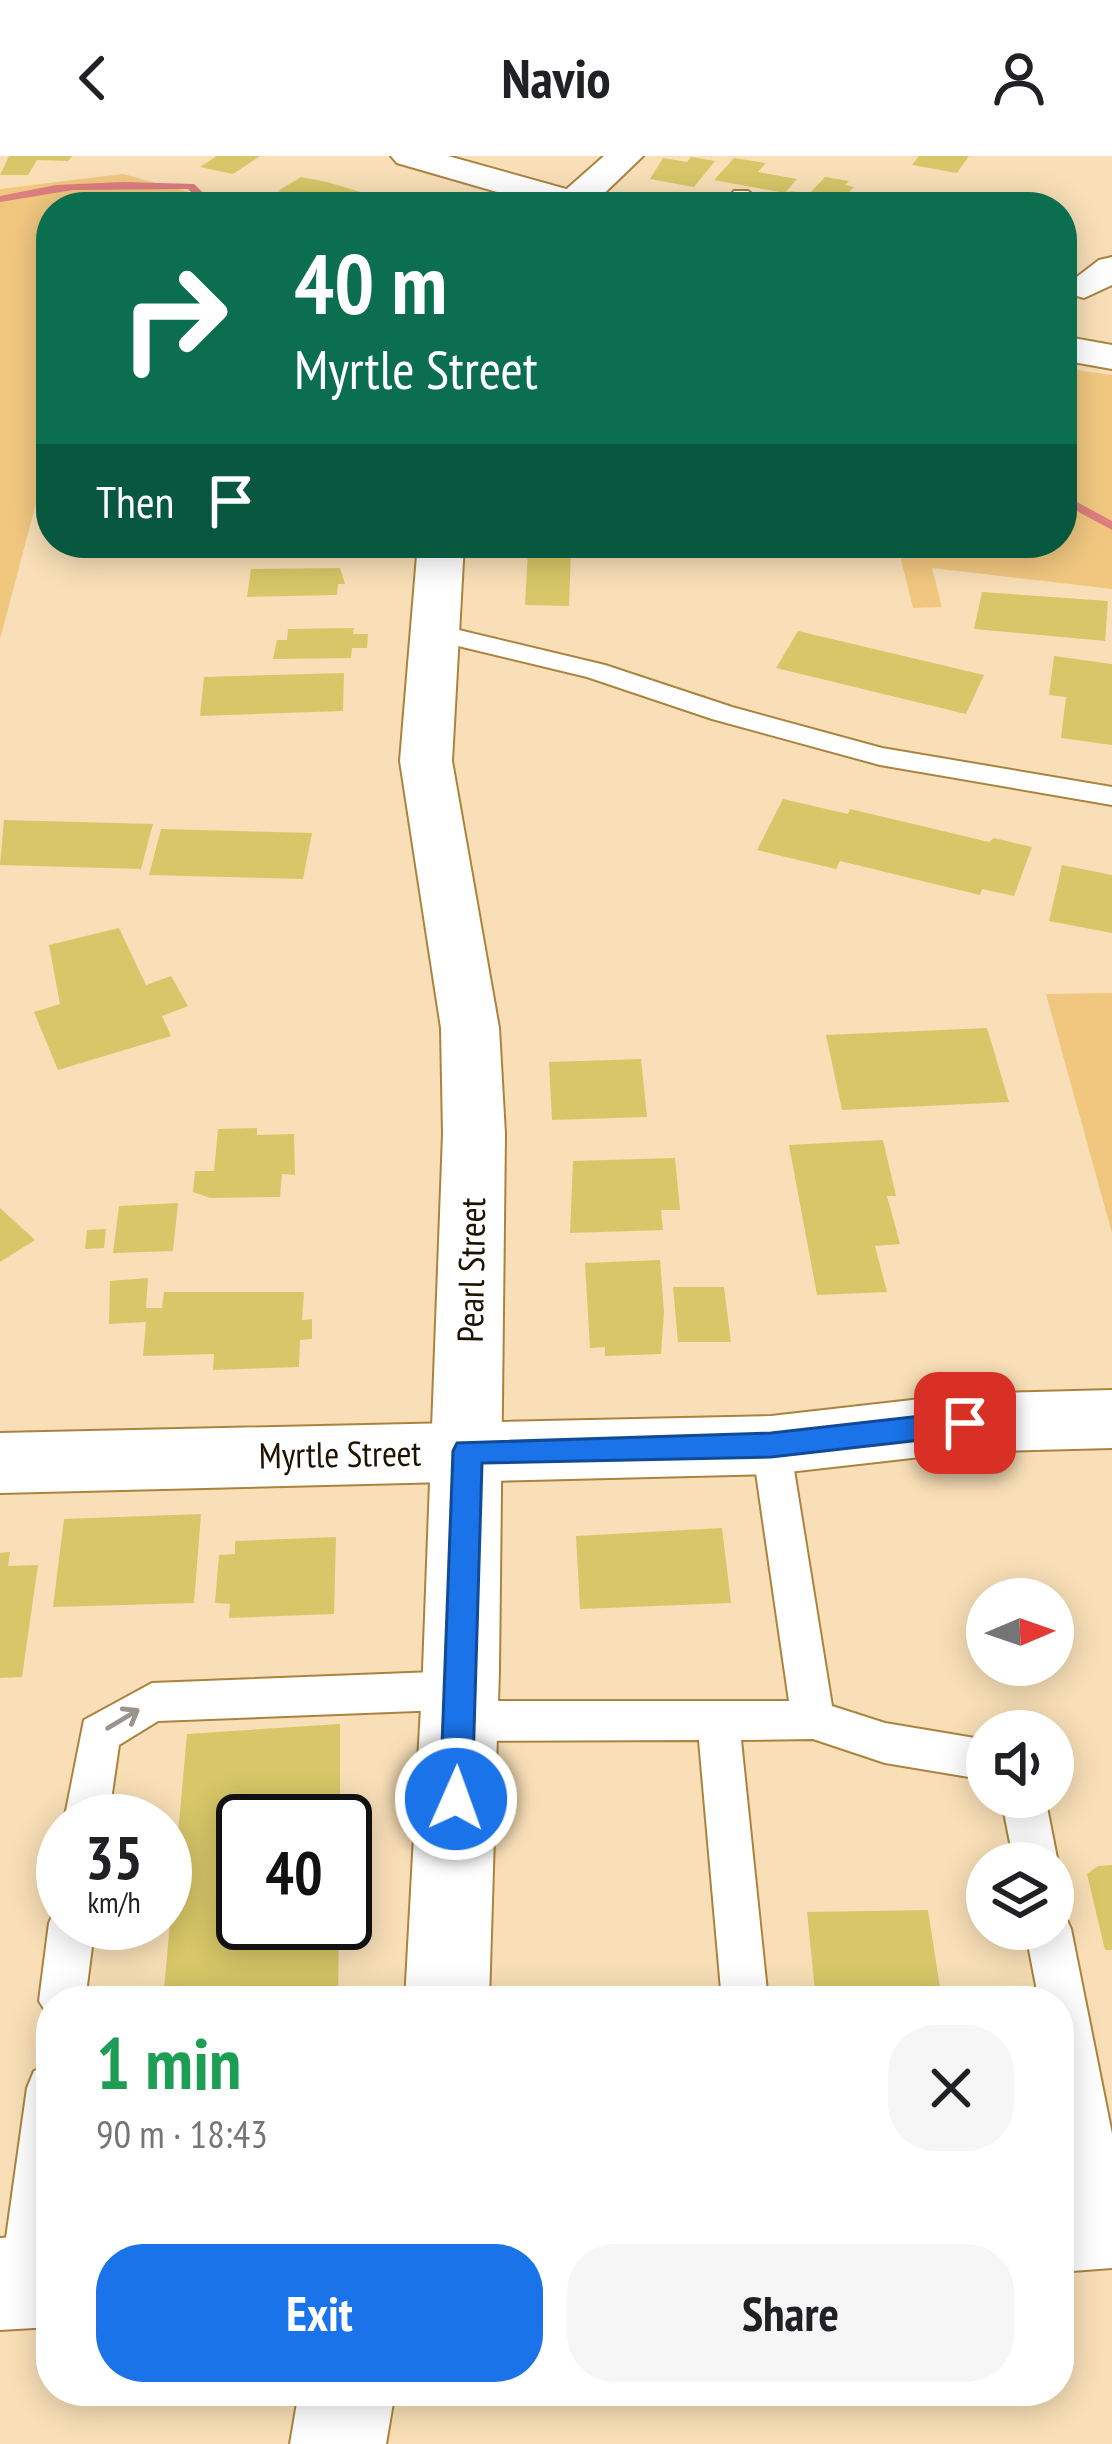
<!DOCTYPE html>
<html lang="en">
<head>
<meta charset="utf-8">
<style>
	:root { --surface:#fff; --page:#f6f6f6; --text:#202124; --muted:#757577; --accent:#1a73e8 }
	body { margin:0; font-family:"PT Sans Narrow",sans-serif; background:var(--page); color:var(--text); height:100vh; display:flex; flex-direction:column; font-size:45px; white-space:nowrap }
	* { box-sizing:border-box; margin:0 }
	p { font-size:39px; color:var(--muted) }
	.icon { flex:none; width:66px; height:66px; fill:none; stroke:currentColor; stroke-width:2; stroke-linecap:round; stroke-linejoin:round }
	.map { position:relative; flex:1; overflow:hidden }
	.drawer { position:absolute; left:36px; top:1830px; width:1038px; height:420px; display:flex; flex-direction:column; background:var(--surface); border-radius:48px; box-shadow:0 6px 30px #0003 }
	.drawer>* { flex:none }
	.banner { position:absolute; left:36px; top:36px; width:1041px; height:366px; border-radius:48px; box-shadow:0 6px 30px #0003; background:#0b6e4f; color:#fff; overflow:hidden }
	.needle { width:78px; rotate:88deg }
	.buttons { position:absolute; left:966px; top:1422px; display:grid; gap:24px }
	.buttons a { display:grid; place-items:center; width:108px; height:108px; border-radius:50%; background:var(--surface); box-shadow:0 6px 30px #0003; font-size:60px }
	.speed { position:absolute; left:36px; top:1638px; display:flex; gap:24px; font-size:60px; font-weight:700; text-align:center }
	.speed>* { display:grid; place-content:center; width:156px; height:156px; border-radius:50%; background:var(--surface); box-shadow:0 6px 30px #0003; line-height:1 }
	.speed small { font-size:30px; font-weight:400 }
	.speed .limit { border:6px solid #111; border-radius:18px; background:#fff; color:#111 }
	.pin { position:absolute; display:grid; place-items:center; width:102px; height:102px; color:#fff; margin:-51px; border-radius:24px; box-shadow:0 6px 18px #0006 }
	.me { position:absolute; width:132px; margin:-66px; rotate:2deg; stroke-linejoin:round; filter:drop-shadow(0 0 9px #0008) }
	.turn { display:flex; align-items:center; gap:42px; height:252px; padding:0 60px; font-size:54px }
	.turn .icon { width:156px; height:156px; stroke-width:2.5 }
	.turn b { display:block; font-size:84px; line-height:102px }
	.then { display:flex; align-items:center; height:114px; padding:0 60px; background:#0003; gap:24px; font-size:45px }
	.round { display:grid; place-items:center; flex:none; width:126px; height:126px; border-radius:48px; background:var(--page) }
	.headline { display:flex; align-items:center; justify-content:space-between; height:204px; padding:0 60px }
	h1 { font-size:72px; font-weight:700; line-height:90px; color:#1e9e55 }
	.primary-button { display:flex; gap:24px; margin-top:auto; padding:24px 60px }
	.primary-button a { flex:1; height:138px; border-radius:48px; background:var(--accent); color:#fff; font-size:48px; font-weight:700; line-height:138px; text-align:center }
	.primary-button a+a { background:var(--page); color:var(--text) }
	header { display:flex; justify-content:space-between; align-items:center; height:156px; padding:0 60px; background:var(--surface); font-size:54px; font-weight:700 }
	.map>svg:first-child { display:block }
	.green { fill:#f1c780 }
	.lines { fill:none; stroke-linecap:round; stroke-linejoin:round }
	.stream { fill:#dd7e7f; fill-rule:evenodd }
	.building { fill:#d7c768 }
	.lane-casing { stroke:#aa843f; stroke-width:4 }
	.street-casing { stroke:#aa843f; stroke-width:4 }
	.secondary-casing { stroke:#aa843f; stroke-width:4 }
	.primary-casing { stroke:#aa843f; stroke-width:4 }
	.lane { fill:#fff; fill-rule:evenodd }
	.street { fill:#fff; fill-rule:evenodd }
	.secondary { fill:#fff; fill-rule:evenodd }
	.primary { fill:#fff; fill-rule:evenodd }
	.oneway { stroke:#9a948c }
	.route { fill:#1a73e8; stroke:#114b97; stroke-width:3 }
	.labels { text-anchor:middle; stroke-width:9; stroke-linejoin:round; paint-order:stroke }
	.street-label { font-size:36px; fill:#1e1200; stroke:#fff }
</style>
</head>
<body>
<header><svg class="icon" aria-label="back" viewBox="0 0 24 24"><path d="M15 5l-7 7 7 7"/></svg>Navio<svg class="icon" aria-label="person" viewBox="0 0 24 24"><circle cx="12" cy="8" r="4"/><path d="M4 21q1-7 8-7t8 7"/></svg></header>
<div class="map">
<svg width="1112" height="2288" viewBox="0 0 1112 2288">
	<rect width="100%" height="100%" fill="#f8dfb7"/>
	<g class="green">
		<polygon points="123,18 243,51 51,51 51,291 0,483 0,33"/>
		<polygon points="1062,212 1112,219 1112,433 932,412 942,451 913,452 897,387 1062,387"/>
		<polygon points="1112,837 1112,1077 1046,838"/>
	</g>
	<g class="lines">
		<g class="stream">
			<polygon points="124,26 194,28 218,51 207,51 188,33 73,34 0,46 0,40 56,29"/>
			<polygon points="1062,338 1112,365 1112,374 1062,347"/>
		</g>
	</g>
	<g class="building">
		<polygon points="9,0 72,0 68,5 37,4 28,19 0,19"/>
		<polygon points="217,0 260,0 233,18 200,11"/>
		<polygon points="919,0 969,0 957,17 912,9"/>
		<polygon points="691,1 715,5 694,31 650,23 663,2 687,6"/>
		<polygon points="734,2 766,7 758,16 797,23 785,37 714,24"/>
		<polygon points="301,21 327,26 364,37 340,51 305,51 309,49 302,47 306,44 278,35"/>
		<polygon points="825,21 849,25 845,29 854,31 836,51 778,49 791,35 809,38"/>
		<polygon points="892,36 954,49 954,51 872,50"/>
		<polygon points="528,395 571,395 569,450 525,449"/>
		<polygon points="340,412 345,428 338,428 337,439 247,441 251,413"/>
		<polygon points="982,436 1108,445 1105,485 974,473"/>
		<polygon points="354,472 353,478 368,478 367,492 352,492 351,502 273,503 277,484 287,484 288,473"/>
		<polygon points="798,475 984,519 966,558 776,512"/>
		<polygon points="1054,500 1112,508 1112,589 1061,582 1066,541 1049,539"/>
		<polygon points="344,517 343,555 200,560 204,521"/>
		<polygon points="783,643 848,658 850,653 989,686 994,682 1032,691 1014,740 982,733 980,739 840,705 836,713 757,694"/>
		<polygon points="4,664 153,668 141,713 0,709"/>
		<polygon points="161,673 312,677 303,723 149,719"/>
		<polygon points="1062,709 1112,719 1112,777 1049,765"/>
		<polygon points="119,772 146,829 171,820 188,850 162,860 171,880 58,914 34,856 60,848 49,789"/>
		<polygon points="987,872 1009,946 842,954 826,879"/>
		<polygon points="641,903 647,961 552,964 549,906"/>
		<polygon points="257,972 257,979 294,978 295,1019 282,1018 280,1041 210,1042 193,1036 195,1015 214,1015 218,973"/>
		<polygon points="883,984 896,1040 887,1040 900,1088 875,1090 887,1136 817,1139 789,989"/>
		<polygon points="675,1002 680,1054 661,1054 663,1074 570,1077 573,1005"/>
		<polygon points="178,1047 173,1095 113,1097 119,1050"/>
		<polygon points="0,1052 35,1084 0,1106"/>
		<polygon points="106,1073 104,1092 85,1093 87,1074"/>
		<polygon points="660,1104 664,1156 661,1198 605,1200 605,1191 590,1192 585,1107"/>
		<polygon points="148,1122 146,1152 162,1152 164,1136 304,1136 302,1164 312,1163 312,1183 300,1184 299,1211 213,1214 214,1198 143,1200 146,1166 109,1168 110,1125"/>
		<polygon points="673,1131 724,1131 731,1186 678,1186"/>
		<polygon points="201,1358 194,1447 53,1451 64,1363"/>
		<polygon points="722,1372 731,1447 580,1453 576,1380"/>
		<polygon points="336,1381 334,1458 229,1462 230,1448 215,1447 219,1399 235,1398 235,1385"/>
		<polygon points="10,1396 8,1410 38,1409 22,1521 0,1522 0,1397"/>
		<polygon points="340,1568 340,1665 243,1665 243,1767 339,1767 338,1845 163,1845 187,1578"/>
		<polygon points="1112,1709 1112,1794 1105,1794 1087,1718 1098,1710"/>
		<polygon points="928,1754 942,1845 816,1845 807,1756"/>
	</g>
	<g class="lines">
		<g class="lane-casing">
			<g id="lane">
				<polygon points="734,35 748,35 767,51 744,51 731,39"/>
				<polygon points="438,469 605,509 732,551 882,592 1112,631 1112,649 880,609 712,563 587,521 429,483 425,477"/>
				<polygon points="771,1273 784,1278 790,1289 832,1550 885,1567 987,1584 987,1624 885,1607 813,1583 741,1584 768,1845 722,1845 699,1584 459,1585 444,1579 438,1565 443,1554 158,1565 119,1589 108,1665 64,1665 84,1564 152,1527 460,1515 475,1521 481,1534 476,1545 789,1545 752,1289 758,1278"/>
				<polygon points="1001,1641 1045,1641 1058,1707 1053,1719 1053,1707 1014,1707"/>
				<polygon points="63,1748 63,1767 95,1767 85,1845 51,1845 51,1864 39,1845 49,1767 56,1751"/>
				<polygon points="1053,1753 1064,1757 1071,1773 1112,1978 1112,2089 1105,2092 1087,2085 1080,2067 1059,1953 1059,1845 1039,1845 1025,1773 1053,1773"/>
				<polygon points="51,1908 51,2121 43,2145 25,2152 7,2145 0,2125 27,1932 34,1915"/>
			</g>
		</g>
		<g class="street-casing">
			<g id="street">
				<polygon points="604,0 643,0 590,51 559,51 556,46 561,38"/>
				<polygon points="1112,101 1112,129 1084,142 1070,138 1065,130 1099,104"/>
				<polygon points="1112,1234 1112,1292 965,1296 771,1318 0,1337 0,1277 771,1260 965,1238"/>
			</g>
		</g>
		<g class="secondary-casing">
			<g id="secondary">
				<polygon points="391,0 448,0 602,43 607,51 549,51 397,7"/>
				<polygon points="1062,180 1112,189 1112,213 1062,204"/>
				<polygon points="418,387 464,387 452,605 499,872 505,978 499,1514 489,1845 405,1845 423,1514 443,978 441,872 400,605"/>
				<polygon points="299,2235 395,2235 386,2288 290,2288"/>
			</g>
		</g>
		<g class="primary-casing">
			<g id="primary">
				<polygon points="1112,2022 1112,2112 1059,2116 1059,2024"/>
				<polygon points="51,2079 51,2171 0,2174 0,2082"/>
			</g>
		</g>
		<use href="#lane" class="lane"/>
		<use href="#street" class="street"/>
		<use href="#secondary" class="secondary"/>
		<use href="#primary" class="primary"/>
	</g>
	<defs><path id="oneway-shaft" d="M-6 0H5M1.5-3L5.5 0L1.5 3" fill="none" stroke-width="1.6" stroke-linecap="round" stroke-linejoin="round" transform="scale(3)"/></defs>
	<use class="oneway" href="#oneway-shaft" transform="translate(123 1563) rotate(-31)"/>
	<polygon class="route" points="965,1255 976,1259 980,1267 976,1275 965,1279 771,1301 482,1307 472,1643 468,1654 456,1658 444,1654 440,1643 453,1295 457,1287 771,1277"/>
	<g class="labels">
		<g class="street-label">
			<text transform="translate(471 1114) rotate(-89)" y="13">Pearl Street</text>
			<text transform="translate(340 1298) rotate(-1)" y="13">Myrtle Street</text>
		</g>
	</g>
</svg>
<div class="buttons">
<a><svg class="needle" viewBox="-14 -14 28 28"><path d="M0-13l5 13h-10z" fill="#e53935"/><path d="M0 13l5-13h-10z" fill="#757577"/></svg></a>
<a><svg class="icon" aria-label="sound" viewBox="0 0 24 24"><path d="M4 9h4l5-4v14l-5-4H4zM17 9q2 3 0 6"/></svg></a>
<a><svg class="icon" aria-label="layers" viewBox="0 0 24 24"><path d="M12 4l9 5-9 5-9-5zM3 14l9 5 9-5"/></svg></a>
</div>
<div class="speed"><div>35<small>km/h</small></div><div class="limit">40</div></div>
<div class="pin" style="left:965px;top:1267px;background:#d93025"><svg class="icon" aria-label="arrive" viewBox="0 0 24 24"><path d="M6 21V4h12l-3 4 3 4H6"/></svg></div>
<svg class="me" style="left:456px;top:1643px" viewBox="-20 -20 40 40"><circle r="17" fill="#1a73e8" stroke="#fff" stroke-width="3"/><path d="M0-11L8 9 0 5-8 9z" fill="#fff"/></svg>
<div class="banner">
<div class="turn"><svg class="icon" aria-label="right" viewBox="0 0 24 24"><path d="M7 20v-9h11M14 6l5 5-5 5"/></svg><div><b>40 m</b>Myrtle Street</div></div>
<div class="then">Then<svg class="icon" aria-label="arrive" viewBox="0 0 24 24"><path d="M6 21V4h12l-3 4 3 4H6"/></svg></div>
</div>
<section class="drawer">
<div class="headline"><div><h1>1 min</h1><p>90 m · 18:43</p></div><a class="round"><svg class="icon" aria-label="close" viewBox="0 0 24 24"><path d="M6 6l12 12M18 6L6 18"/></svg></a></div>
<div class="primary-button"><a>Exit</a><a>Share</a></div>
</section>
</div>
</body>
</html>
